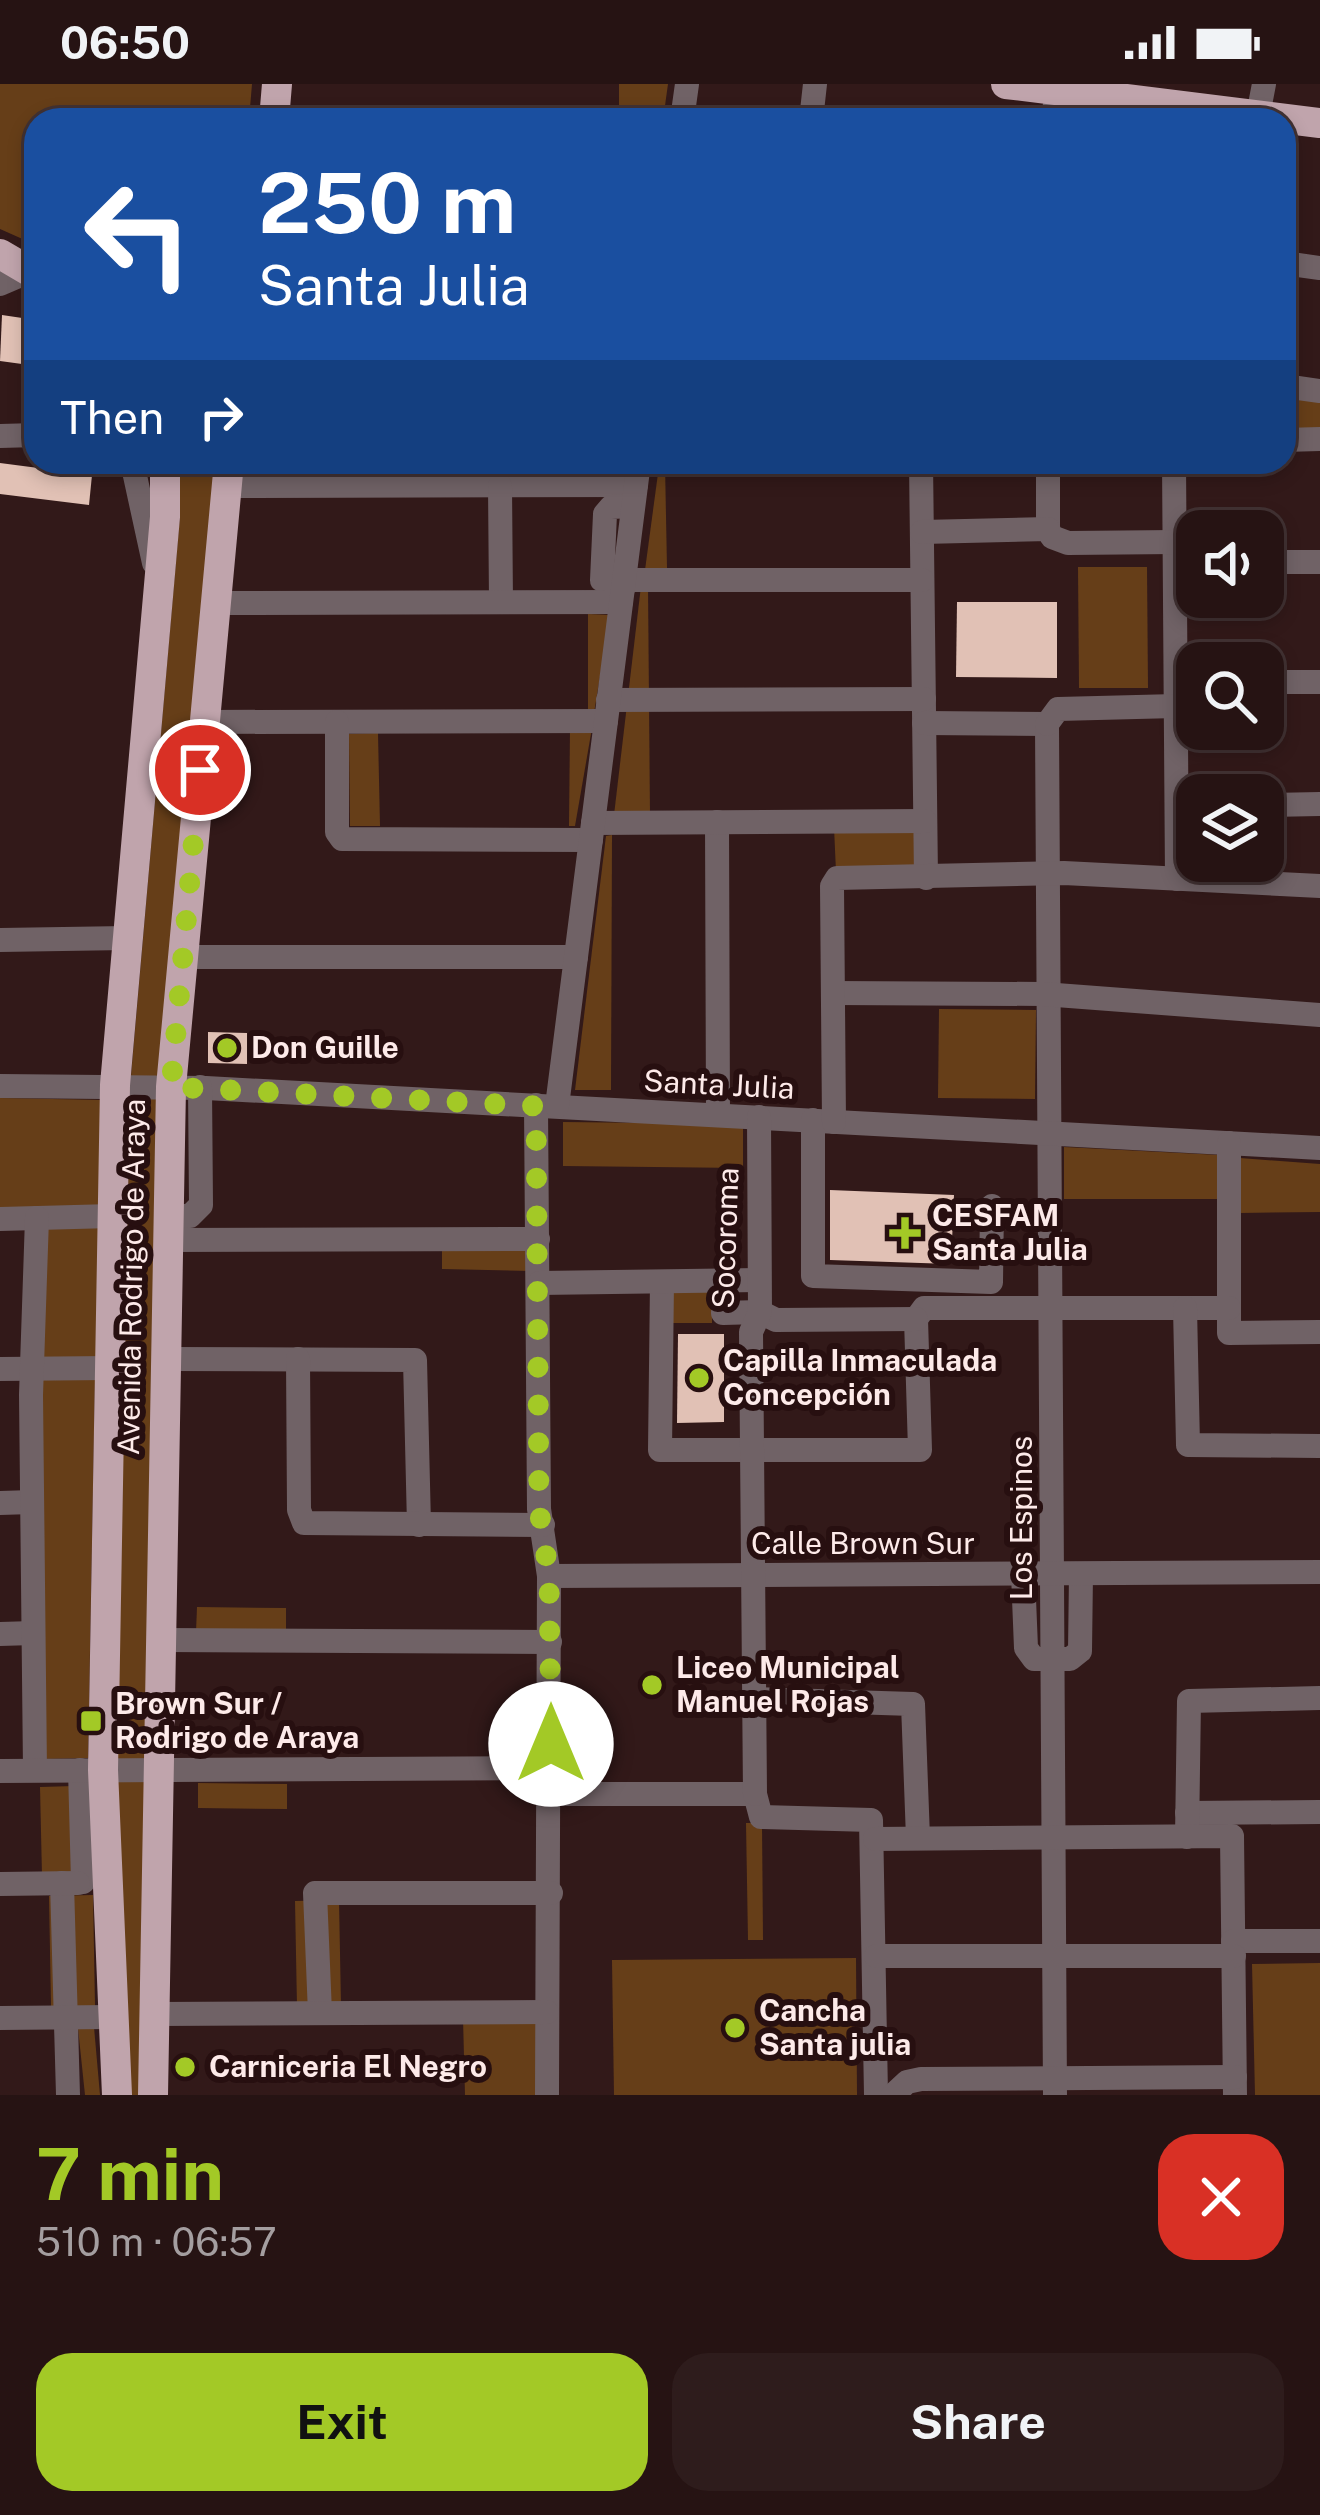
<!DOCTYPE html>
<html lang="en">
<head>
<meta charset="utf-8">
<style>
	:root { --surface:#261313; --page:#2e1c1c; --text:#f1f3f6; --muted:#a49ea0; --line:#423233; --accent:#a3c926 }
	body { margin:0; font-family:"Public Sans",sans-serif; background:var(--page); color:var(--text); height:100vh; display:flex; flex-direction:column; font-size:45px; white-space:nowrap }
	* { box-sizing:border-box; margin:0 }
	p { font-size:39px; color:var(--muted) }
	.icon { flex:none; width:66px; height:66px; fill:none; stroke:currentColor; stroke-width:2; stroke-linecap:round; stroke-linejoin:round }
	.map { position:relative; height:2011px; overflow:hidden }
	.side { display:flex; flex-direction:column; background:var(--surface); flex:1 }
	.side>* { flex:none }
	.guide { position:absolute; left:24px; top:24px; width:1272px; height:366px; border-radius:36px; box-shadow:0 6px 18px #0003,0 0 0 3px var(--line); background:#1a4fa0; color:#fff; overflow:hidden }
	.fabs { position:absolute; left:1176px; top:426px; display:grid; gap:24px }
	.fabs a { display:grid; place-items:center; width:108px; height:108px; border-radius:24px; background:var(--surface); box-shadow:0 6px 18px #0003,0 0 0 3px var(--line); font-size:60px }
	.pin { position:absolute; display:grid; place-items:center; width:102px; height:102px; color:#fff; margin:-51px; border:6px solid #fff; border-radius:50%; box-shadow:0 3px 12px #0007 }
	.me { position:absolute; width:132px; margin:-66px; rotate:0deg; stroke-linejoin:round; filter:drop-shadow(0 0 9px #0008) }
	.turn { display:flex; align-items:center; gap:42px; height:252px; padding:0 36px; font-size:54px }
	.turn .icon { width:156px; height:156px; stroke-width:2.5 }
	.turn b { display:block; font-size:84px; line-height:102px }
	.then { display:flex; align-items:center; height:114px; padding:0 36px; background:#0003; gap:24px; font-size:45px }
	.round { display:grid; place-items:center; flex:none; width:126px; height:126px; border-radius:36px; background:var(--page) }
	.headline { display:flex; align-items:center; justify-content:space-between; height:204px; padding:0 36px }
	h1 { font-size:72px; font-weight:700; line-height:90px; color:var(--accent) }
	.button { display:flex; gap:24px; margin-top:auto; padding:24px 36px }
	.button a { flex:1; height:138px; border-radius:36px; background:var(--accent); color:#111; font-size:48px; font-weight:700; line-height:138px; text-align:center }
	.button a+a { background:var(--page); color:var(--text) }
	.status { display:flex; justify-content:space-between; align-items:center; height:84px; padding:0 60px; background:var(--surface); direction:ltr }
	.status svg { height:33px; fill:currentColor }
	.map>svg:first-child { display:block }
	.green { fill:#663e18 }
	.building { fill:#e1c1b5 }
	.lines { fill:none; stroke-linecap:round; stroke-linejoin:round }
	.minor { stroke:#706266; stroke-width:24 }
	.major { stroke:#c0a4ac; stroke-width:30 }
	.route { stroke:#a3c926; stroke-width:21; stroke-dasharray:0 37.8 }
	.poi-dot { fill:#a3c926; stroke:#270f10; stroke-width:4.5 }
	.labels { text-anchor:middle; stroke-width:12; stroke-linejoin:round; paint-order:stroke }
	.poi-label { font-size:30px; font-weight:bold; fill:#fdeae9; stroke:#270f10; text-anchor:start }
	.street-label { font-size:30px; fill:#fdeae9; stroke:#270f10 }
</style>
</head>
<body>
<div class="status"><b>06:50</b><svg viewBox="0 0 49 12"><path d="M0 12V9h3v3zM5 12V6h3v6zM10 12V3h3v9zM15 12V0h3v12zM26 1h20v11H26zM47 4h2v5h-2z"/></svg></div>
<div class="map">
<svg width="1320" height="2011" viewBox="0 0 1320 2011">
	<rect width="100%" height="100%" fill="#321919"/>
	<g class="green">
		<polygon points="0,0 252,0 249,36 36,36 36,161 0,145"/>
		<polygon points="619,0 668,0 663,36 619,36"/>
		<polygon points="1284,312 1320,317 1320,348 1284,348"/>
		<polygon points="177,378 219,378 171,860 147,2011 126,2011 117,1689 130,1003 180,431"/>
		<polygon points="665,380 667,484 645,486 659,382"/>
		<polygon points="1078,483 1147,483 1148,604 1079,604"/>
		<polygon points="641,502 648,502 650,732 614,731"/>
		<polygon points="588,530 610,531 594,629 588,629"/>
		<polygon points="570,644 592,644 575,742 569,742"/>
		<polygon points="378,649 380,742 350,742 349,650"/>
		<polygon points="917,742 919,786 836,788 834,743"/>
		<polygon points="612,751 611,1006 575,1006 606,752"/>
		<polygon points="939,925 1036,926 1035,1015 938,1014"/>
		<polygon points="0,1014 105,1016 99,1274 38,1276 46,1128 0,1127"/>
		<polygon points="563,1038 743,1040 743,1084 563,1082"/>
		<polygon points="1064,1063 1219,1071 1220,1115 1064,1115"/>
		<polygon points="1240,1074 1320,1080 1320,1128 1239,1129"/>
		<polygon points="442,1161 531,1161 531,1187 442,1185"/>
		<rect x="671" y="1208" width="41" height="31"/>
		<polygon points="40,1293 95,1294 88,1674 41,1675"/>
		<polygon points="197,1523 286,1524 286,1549 196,1548"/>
		<polygon points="198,1699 287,1700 287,1725 198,1724"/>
		<polygon points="74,1702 76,1791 42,1792 40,1703"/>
		<polygon points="746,1739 762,1739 763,1856 748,1856"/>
		<polygon points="93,1811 95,1922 51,1922 49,1812"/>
		<polygon points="339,1816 341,1922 297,1923 295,1817"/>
		<polygon points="856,1874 857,2011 614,2011 612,1876"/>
		<polygon points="1320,1879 1320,2011 1255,2011 1252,1880"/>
		<polygon points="540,1933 541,2011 465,2011 463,1934"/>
		<polygon points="94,1943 100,2011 85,2011 78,1944"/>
	</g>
	<g class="building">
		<polygon points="2,231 29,235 22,280 0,277"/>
		<polygon points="0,379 92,391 89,421 0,410"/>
		<polygon points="957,518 1057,518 1057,594 956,593"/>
		<polygon points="208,948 247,949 247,980 208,979"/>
		<polygon points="830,1106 954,1111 951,1180 830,1176"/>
		<polygon points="678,1250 724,1250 724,1338 677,1339"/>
	</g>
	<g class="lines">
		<g class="minor">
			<polyline points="1258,31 1264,0"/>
			<polyline points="682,36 687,0"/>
			<polyline points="811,36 815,0"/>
			<polyline points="1052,36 1059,0"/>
			<polyline points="1284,179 1320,184"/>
			<polyline points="0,200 28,188"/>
			<polyline points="1284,302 1320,307"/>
			<polyline points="0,352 36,351"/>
			<polyline points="1284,356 1320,355"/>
			<polyline points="132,378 154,479"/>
			<polyline points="921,378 926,794"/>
			<polyline points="1048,378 1048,445"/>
			<polyline points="1174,378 1177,795"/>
			<polyline points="227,402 636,401"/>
			<polyline points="500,402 501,518"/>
			<polyline points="922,448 1048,445 1052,453 1068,459 1175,458"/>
			<polyline points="1263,478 1320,478"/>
			<polyline points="624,496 922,496"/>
			<polyline points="623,505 602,496 605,430 611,423 633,422"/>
			<polyline points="216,519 621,518"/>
			<polyline points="1263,598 1320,598"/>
			<polyline points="608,616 924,615"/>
			<polyline points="205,638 606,637"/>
			<polyline points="337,638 337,748 342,755 591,756"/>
			<polyline points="924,639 1047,640"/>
			<polyline points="1047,640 1055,2011"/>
			<polyline points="1047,640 1058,625 1176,622"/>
			<polyline points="1263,721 1320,720"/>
			<polyline points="717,738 718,1031"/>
			<polyline points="593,739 925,737"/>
			<polyline points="0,856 126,854"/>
			<polyline points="183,873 576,873"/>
			<polyline points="833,909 1043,910 1320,931"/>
			<polyline points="0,1002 206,1004 1320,1064"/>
			<polyline points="536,1021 539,1425 549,1492 547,2011"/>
			<polyline points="557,1022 639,378"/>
			<polyline points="813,1036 813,1192 991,1198 992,1122"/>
			<polyline points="834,1038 832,802 837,794 1064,789 1320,802"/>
			<polyline points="1229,1059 1229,1249 1320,1248"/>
			<polyline points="169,1132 190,1132 201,1121 200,1003"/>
			<polyline points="0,1135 112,1132"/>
			<polyline points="169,1156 538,1155"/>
			<polyline points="662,1198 660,1366 920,1366 916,1235 924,1224 1229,1224"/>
			<polyline points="539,1199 759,1196"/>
			<polyline points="1185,1224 1188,1361 1320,1362"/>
			<polyline points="723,1229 760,1228 776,1236 916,1235"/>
			<polyline points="167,1275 415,1276 419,1441"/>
			<polyline points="298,1275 299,1426 304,1439 543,1441"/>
			<polyline points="0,1285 110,1284"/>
			<polyline points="0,1419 32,1418"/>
			<polyline points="1023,1490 1026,1564 1034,1575 1070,1575 1080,1567 1081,1490"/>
			<polyline points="549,1492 1320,1488"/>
			<polyline points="0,1550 33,1549"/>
			<polyline points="164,1556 550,1558"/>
			<polyline points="754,1615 913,1620 918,1754"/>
			<polyline points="35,1686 31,1311 37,1134"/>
			<polyline points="80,1686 83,1798"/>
			<polyline points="0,1687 551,1684"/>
			<polyline points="551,1710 755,1710 761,1733 871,1736 876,2011"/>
			<polyline points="755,1710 751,1248 760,1228 759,1033"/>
			<polyline points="1187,1729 1320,1728"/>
			<polyline points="1187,1753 1189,1617 1320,1614"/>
			<polyline points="875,1755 1232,1752 1235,2011"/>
			<polyline points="62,1799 68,2011"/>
			<polyline points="0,1800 78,1799"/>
			<polyline points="1233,1857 1320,1857"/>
			<polyline points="876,1872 1234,1872"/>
			<polyline points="320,1929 315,1809 551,1809"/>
			<polyline points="157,1930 547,1928"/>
			<polyline points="0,1934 111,1933"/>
			<polyline points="893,2011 907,1998 921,1995 1235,1993"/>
		</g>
		<g class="major">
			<polyline points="1006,0 1320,39"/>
			<polyline points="274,36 277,0"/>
			<polyline points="0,170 36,191"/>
			<polyline points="117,2011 103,1686 115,1001 165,433 165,378"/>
			<polyline points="153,2011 171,1003 229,378"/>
		</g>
	</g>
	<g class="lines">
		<polyline class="route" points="200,686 171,1003 536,1022 539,1425 549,1492 551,1660"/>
	</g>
	<g class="poi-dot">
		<circle cx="227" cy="964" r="12"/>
		<path d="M899 1131h12v12h12v12h-12v12h-12v-12h-12v-12h12z"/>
		<circle cx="699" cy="1294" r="12"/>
		<circle cx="652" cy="1601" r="12"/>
		<rect x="79" y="1625" width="24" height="24" rx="6"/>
		<circle cx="735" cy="1944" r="12"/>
		<circle cx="185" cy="1983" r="12"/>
	</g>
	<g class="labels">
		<g class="poi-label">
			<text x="251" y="974">Don Guille</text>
			<text x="932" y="1142">CESFAM<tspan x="932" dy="34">Santa Julia</tspan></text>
			<text x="723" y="1287">Capilla Inmaculada<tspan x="723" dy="34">Concepción</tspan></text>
			<text x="676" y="1594">Liceo Municipal<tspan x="676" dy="34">Manuel Rojas</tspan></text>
			<text x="115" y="1630">Brown Sur /<tspan x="115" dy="34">Rodrigo de Araya</tspan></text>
			<text x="759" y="1937">Cancha<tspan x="759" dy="34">Santa julia</tspan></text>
			<text x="209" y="1993">Carniceria El Negro</text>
		</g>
		<g class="street-label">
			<text transform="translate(719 1001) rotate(3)" y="10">Santa Julia</text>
			<text transform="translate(726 1154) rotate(-88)" y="10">Socoroma</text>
			<text transform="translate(132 1193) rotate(-89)" y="10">Avenida Rodrigo de Araya</text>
			<text transform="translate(1022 1434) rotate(-90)" y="10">Los Espinos</text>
			<text x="863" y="1470">Calle Brown Sur</text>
		</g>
	</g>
</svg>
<div class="fabs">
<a><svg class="icon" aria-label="sound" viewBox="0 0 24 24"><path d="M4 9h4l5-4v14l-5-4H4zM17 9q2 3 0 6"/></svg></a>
<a><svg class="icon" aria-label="search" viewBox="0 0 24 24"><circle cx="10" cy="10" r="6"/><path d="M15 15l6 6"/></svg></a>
<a><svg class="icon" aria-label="layers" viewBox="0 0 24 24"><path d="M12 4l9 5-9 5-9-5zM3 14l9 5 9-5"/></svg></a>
</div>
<div class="pin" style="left:200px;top:686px;background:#d93025"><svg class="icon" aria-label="arrive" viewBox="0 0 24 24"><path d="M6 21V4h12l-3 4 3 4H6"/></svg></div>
<svg class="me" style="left:551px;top:1660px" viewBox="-20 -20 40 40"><circle r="19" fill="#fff"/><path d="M0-13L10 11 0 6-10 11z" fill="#a3c926"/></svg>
<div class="guide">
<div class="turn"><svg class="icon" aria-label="left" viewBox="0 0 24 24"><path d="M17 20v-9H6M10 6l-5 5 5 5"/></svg><div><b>250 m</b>Santa Julia</div></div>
<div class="then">Then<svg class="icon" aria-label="right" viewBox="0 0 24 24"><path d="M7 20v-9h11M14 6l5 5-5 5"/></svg></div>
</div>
</div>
<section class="side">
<div class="headline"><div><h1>7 min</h1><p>510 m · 06:57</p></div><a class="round" style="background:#d93025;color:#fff"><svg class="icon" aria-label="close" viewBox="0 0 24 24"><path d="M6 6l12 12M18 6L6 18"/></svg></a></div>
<div class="button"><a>Exit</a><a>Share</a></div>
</section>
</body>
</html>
